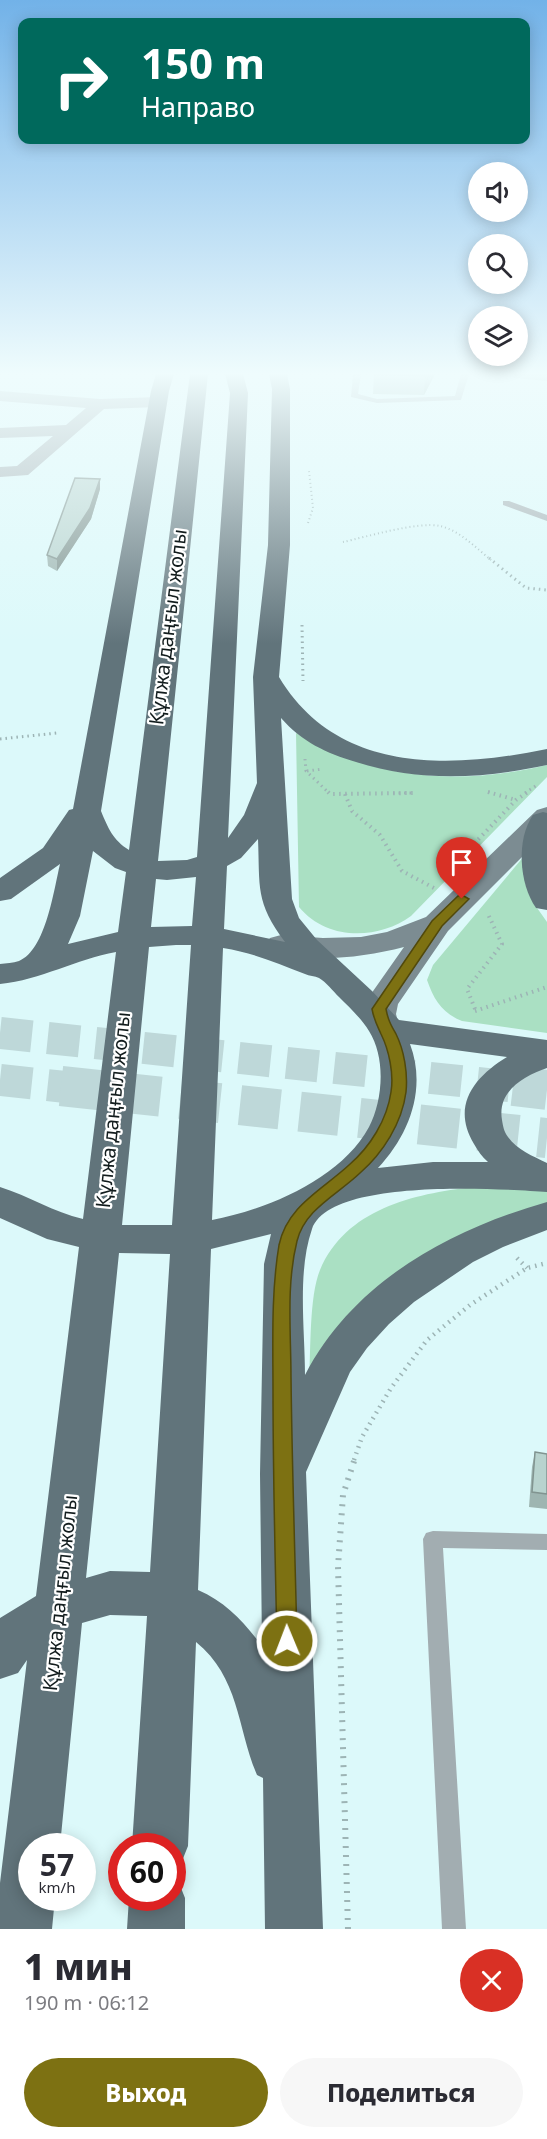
<!DOCTYPE html>
<html lang="ru">
<head>
<meta charset="utf-8">
<style>
	:root { --surface:#fff; --page:#f7f7f7; --text:#2b2b33; --muted:#7c7c81; --accent:#7d7112 }
	body { margin:0; font-family:"Noto Sans",sans-serif; background:var(--page); color:var(--text); height:100vh; display:flex; flex-direction:column; font-size:22px; white-space:nowrap }
	* { box-sizing:border-box; margin:0 }
	p { font-size:20px; color:var(--muted) }
	.icon { flex:none; width:33px; height:33px; fill:none; stroke:currentColor; stroke-width:2; stroke-linecap:round; stroke-linejoin:round }
	.map { position:relative; height:1929px; overflow:hidden }
	.panel { display:flex; flex-direction:column; background:var(--surface); flex:1 }
	.panel>* { flex:none }
	.top-card { position:absolute; left:18px; top:18px; width:512px; height:126px; border-radius:12px; box-shadow:0 3px 15px #0003; background:#00695c; color:#fff; overflow:hidden }
	.controls { position:absolute; left:468px; top:162px; display:grid; gap:12px }
	.controls a { display:grid; place-items:center; width:60px; height:60px; border-radius:50%; background:var(--surface); box-shadow:0 3px 15px #0003; font-size:30px }
	.speed { position:absolute; left:18px; top:1833px; display:flex; gap:12px; font-size:30px; font-weight:700; text-align:center }
	.speed>* { display:grid; place-content:center; width:78px; height:78px; border-radius:50%; background:var(--surface); box-shadow:0 3px 15px #0003; line-height:1 }
	.speed small { font-size:15px; font-weight:400 }
	.speed .limit { border:9px solid #d22; background:#fff; color:#111 }
	.pin { position:absolute; display:grid; place-items:center; width:51px; height:51px; color:#fff; margin:-62px -26px; border-radius:50% 50% 50% 0; rotate:-45deg; box-shadow:0 0 6px #0007 }
	.pin .icon { rotate:45deg }
	.me { position:absolute; width:66px; margin:-33px; rotate:359deg; stroke-linejoin:round; filter:drop-shadow(0 0 4px #0008) }
	.turn { display:flex; align-items:center; gap:21px; height:126px; padding:0 24px; font-size:27px }
	.turn .icon { width:78px; height:78px; stroke-width:2.5 }
	.turn b { display:block; font-size:42px; line-height:51px }
	.round { display:grid; place-items:center; flex:none; width:63px; height:63px; border-radius:32px; background:var(--page) }
	.headline { display:flex; align-items:center; justify-content:space-between; height:102px; padding:0 24px }
	h1 { font-size:36px; font-weight:800; line-height:45px }
	.action { display:flex; gap:12px; margin-top:auto; padding:12px 24px }
	.action a { flex:1; height:69px; border-radius:36px; background:var(--accent); color:#fff; font-size:24px; font-weight:800; line-height:69px; text-align:center }
	.action a+a { background:var(--page); color:var(--text) }
	.map>svg:first-child { display:block }
	.green { fill:#aae0c3 }
	.lines { fill:none; stroke-linecap:round; stroke-linejoin:round }
	.primary-tunnel-far1 { stroke:#bed8d9; stroke-width:32; stroke-dasharray:32 16; stroke-linecap:butt }
	.primary-tunnel { stroke:#bed8d9; stroke-width:40; stroke-dasharray:40 20; stroke-linecap:butt }
	.path-far4 { stroke:#9db4b5; stroke-width:2; stroke-dasharray:1 3; stroke-linecap:butt }
	.path-far3 { stroke:#9db4b5; stroke-width:3; stroke-dasharray:1.5 4; stroke-linecap:butt }
	.path-far2 { stroke:#9db4b5; stroke-width:4; stroke-dasharray:1.5 4.5; stroke-linecap:butt }
	.path-far1 { stroke:#9db4b5; stroke-width:4.5; stroke-dasharray:1.5 5; stroke-linecap:butt }
	.path { stroke:#9db4b5; stroke-width:6; stroke-dasharray:2 7; stroke-linecap:butt }
	.service { fill:#a2adb1; fill-rule:evenodd }
	.minor { fill:#a2adb1; fill-rule:evenodd }
	.secondary { fill:#7c8c92; fill-rule:evenodd }
	.primary { fill:#61747b; fill-rule:evenodd }
	.wall { fill:#9eb5b1 }
	.shaded-wall { fill:#819490 }
	.building { fill:#b8d3ce; stroke:#819490; stroke-width:1.5 }
	.route { fill:#7d7112; stroke:#51490c; stroke-width:1.5 }
	.labels { text-anchor:middle; stroke-width:4.5; stroke-linejoin:round; paint-order:stroke }
	.street-label { font-size:20px; fill:#121c1d; stroke:#fff }
</style>
</head>
<body>
<div class="map">
<svg width="547" height="1929" viewBox="0 0 547 1929">
	<rect width="100%" height="100%" fill="#dcf9fa"/>
	<g class="green">
		<path d="M296,733C373,780 461,786 547,765V777L411,916C378,940 327,941 299,907Z"/>
		<path d="M525,855L535,905L547,922V1033L462,1021C442,1013 434,1000 427,980L433,965Z"/>
		<path d="M473,1187L547,1189V1209L502,1223L309,1379C311,1350 309,1297 320,1270C346,1209 413,1194 473,1187Z"/>
	</g>
	<g class="lines">
		<g class="primary-tunnel-far1">
			<polyline points="0,1033 527,1088"/>
			<polyline points="0,1080 75,1088"/>
		</g>
		<g class="primary-tunnel">
			<polyline points="61,1086 547,1138"/>
			<polyline points="513,1086 547,1090"/>
		</g>
		<g class="path-far4">
			<polyline points="308,523 313,508 309,471"/>
			<path d="M343,542C366,537 419,521 440,526C459,530 476,548 491,560"/>
		</g>
		<g class="path-far3">
			<polyline points="489,558 526,588 547,590"/>
			<polyline points="302,625 303,681"/>
			<polyline points="0,739 57,733"/>
			<polyline points="305,759 306,771 329,793"/>
			<polyline points="307,771 323,769"/>
			<polyline points="488,792 492,793"/>
			<polyline points="393,793 414,793"/>
			<polyline points="525,793 537,785"/>
		</g>
		<g class="path-far2">
			<polyline points="328,792 330,794 414,793"/>
			<polyline points="488,792 516,800"/>
			<polyline points="345,794 352,811 380,835 402,871 434,888"/>
			<polyline points="470,848 516,800 528,792"/>
			<polyline points="475,1009 467,989 502,944 487,912"/>
			<polyline points="475,1011 547,987"/>
		</g>
		<g class="path-far1">
			<polyline points="517,1258 527,1268"/>
			<polyline points="354,1460 362,1437 391,1388 427,1340 470,1305 527,1268 547,1263"/>
		</g>
		<polyline class="path" points="348,1929 338,1567 343,1495 355,1458"/>
		<g class="service">
			<polygon points="353,374 361,374 358,394 377,399 455,396 461,374 469,374 461,400 377,403 351,397"/>
			<polygon points="503,501 509,501 547,515 547,521 503,505"/>
			<polygon points="433,1531 547,1534 547,1550 443,1548 466,1929 442,1929 423,1539 426,1533"/>
		</g>
		<polygon class="minor" points="0,391 100,399 158,397 166,402 158,407 104,409 28,475 0,477 0,467 17,466 53,436 0,438 0,428 66,425 86,408 0,401"/>
		<path class="secondary" d="M547,807V832L448,931L398,1004L396,1014L398,1022L393,1030L381,1033L369,1030L362,1014L364,1004L404,947C361,958 314,963 270,952L265,945L270,938L281,935L323,938L361,937L387,932L426,917L537,810Z"/>
		<g class="primary">
			<path d="M156,374H174L169,391L101,811C108,828 113,840 129,850L190,374H208L158,861L187,860L197,857L230,393L225,374H243L248,393L228,838L244,815L257,783L253,677L268,545L272,389L269,374H287L290,389V545L279,677C337,774 449,769 547,749V765C481,779 420,782 356,762C326,753 302,742 281,718L292,899L299,918L317,940L372,991L399,1020L547,1040V1068C524,1076 497,1091 502,1120C503,1126 504,1132 508,1137C517,1150 533,1156 547,1163V1192C501,1189 330,1177 312,1229C297,1272 305,1330 305,1375C354,1281 449,1230 547,1202V1230L503,1247L473,1262L414,1302L389,1324L367,1348L350,1372L306,1472L323,1929H265L263,1778L257,1775C237,1728 240,1678 196,1642L188,1846L180,1866L172,1869V1846H132L147,1616L110,1615L82,1623L60,1846H32V1898H55L52,1929H0V1883L27,1660L18,1673L0,1679V1618L36,1596L79,1247L47,1239L0,1218V1187C29,1196 53,1212 83,1219L116,952C76,959 41,980 0,984V964C6,963 13,963 19,961C46,950 54,889 60,864L11,899L0,901V878L43,848L69,810L73,809L151,391ZM258,839C260,887 255,902 285,942L224,929L227,866L241,858ZM93,851L115,868L126,872L118,932L68,944L80,916ZM196,877L192,926L151,927L156,879L167,880ZM176,945H191L172,1225H122L149,947ZM223,948C254,953 277,963 305,974C309,976 315,976 319,978C326,982 333,991 339,997C349,1007 361,1018 369,1031C386,1058 383,1100 369,1127C341,1179 266,1210 212,1220ZM410,1044L507,1057C474,1077 451,1106 474,1144C478,1151 482,1157 488,1162H433L378,1168C409,1135 427,1089 410,1044ZM271,1234L264,1264L260,1474L262,1646C244,1622 226,1602 198,1590L211,1249ZM119,1253L170,1254L150,1572L110,1571L86,1578Z"/>
			<path d="M543,812L547,813V910L536,908C519,884 516,839 533,815Z"/>
			<polygon points="172,1876 177,1878 185,1898 185,1929 127,1929 129,1898 172,1898"/>
		</g>
	</g>
	<g class="wall">
		<polygon points="374,374 435,374 424,395 373,394"/>
		<polygon points="514,374 547,374 547,381 514,378"/>
		<polygon points="100,479 100,489 91,519 57,571 48,566 47,555"/>
		<polygon points="535,1452 547,1454 547,1509 529,1507 532,1467"/>
	</g>
	<g class="shaded-wall">
		<polygon points="426,374 435,374 424,395 425,376"/>
		<polygon points="100,479 100,489 91,519 57,571 57,559"/>
	</g>
	<g class="building">
		<polygon points="374,374 426,374 425,376"/>
		<polygon points="75,478 100,479 90,508 57,559 47,555"/>
		<polygon points="535,1452 547,1454 547,1494 532,1492"/>
	</g>
	<linearGradient id="sky" x2="0" y2="1"><stop stop-color="#72b2e8"/><stop offset="0.58" stop-color="#effcfd"/><stop offset="1" stop-color="#effcfd" stop-opacity="0"/></linearGradient>
	<rect width="547" height="644" fill="url(#sky)"/>
	<path class="route" d="M462,895L469,899L442,926L386,1009C388,1020 391,1025 396,1034C404,1050 408,1073 406,1092C402,1123 383,1153 360,1173C337,1195 305,1209 297,1241C286,1285 291,1333 291,1377C292,1465 295,1553 297,1641L294,1648L287,1651L280,1648L277,1641C275,1558 273,1474 273,1391C273,1342 271,1293 279,1245C287,1206 322,1190 349,1165C370,1147 387,1120 391,1092C394,1074 389,1050 381,1034C377,1025 374,1020 372,1009L432,921L458,896Z"/>
	<g class="labels">
		<g class="street-label">
			<text transform="translate(168 627) rotate(-83)" y="7">Құлжа даңғыл жолы</text>
			<text transform="translate(113 1110) rotate(-84)" y="7">Құлжа даңғыл жолы</text>
			<text transform="translate(60 1593) rotate(-84)" y="7">Құлжа даңғыл жолы</text>
		</g>
	</g>
</svg>
<div class="controls">
<a><svg class="icon" aria-label="sound" viewBox="0 0 24 24"><path d="M4 9h4l5-4v14l-5-4H4zM17 9q2 3 0 6"/></svg></a>
<a><svg class="icon" aria-label="search" viewBox="0 0 24 24"><circle cx="10" cy="10" r="6"/><path d="M15 15l6 6"/></svg></a>
<a><svg class="icon" aria-label="layers" viewBox="0 0 24 24"><path d="M12 4l9 5-9 5-9-5zM3 14l9 5 9-5"/></svg></a>
</div>
<div class="speed"><div>57<small>km/h</small></div><div class="limit">60</div></div>
<div class="pin" style="left:462px;top:899px;background:#d93025"><svg class="icon" aria-label="arrive" viewBox="0 0 24 24"><path d="M6 21V4h12l-3 4 3 4H6"/></svg></div>
<svg class="me" style="left:287px;top:1641px" viewBox="-20 -20 40 40"><circle r="17" fill="#7d7112" stroke="#fff" stroke-width="3"/><path d="M0-11L8 9 0 5-8 9z" fill="#fff"/></svg>
<div class="top-card">
<div class="turn"><svg class="icon" aria-label="right" viewBox="0 0 24 24"><path d="M7 20v-9h11M14 6l5 5-5 5"/></svg><div><b>150 m</b>Направо</div></div>
</div>
</div>
<section class="panel">
<div class="headline"><div><h1>1 мин</h1><p>190 m · 06:12</p></div><a class="round" style="background:#d93025;color:#fff"><svg class="icon" aria-label="close" viewBox="0 0 24 24"><path d="M6 6l12 12M18 6L6 18"/></svg></a></div>
<div class="action"><a>Выход</a><a>Поделиться</a></div>
</section>
</body>
</html>
